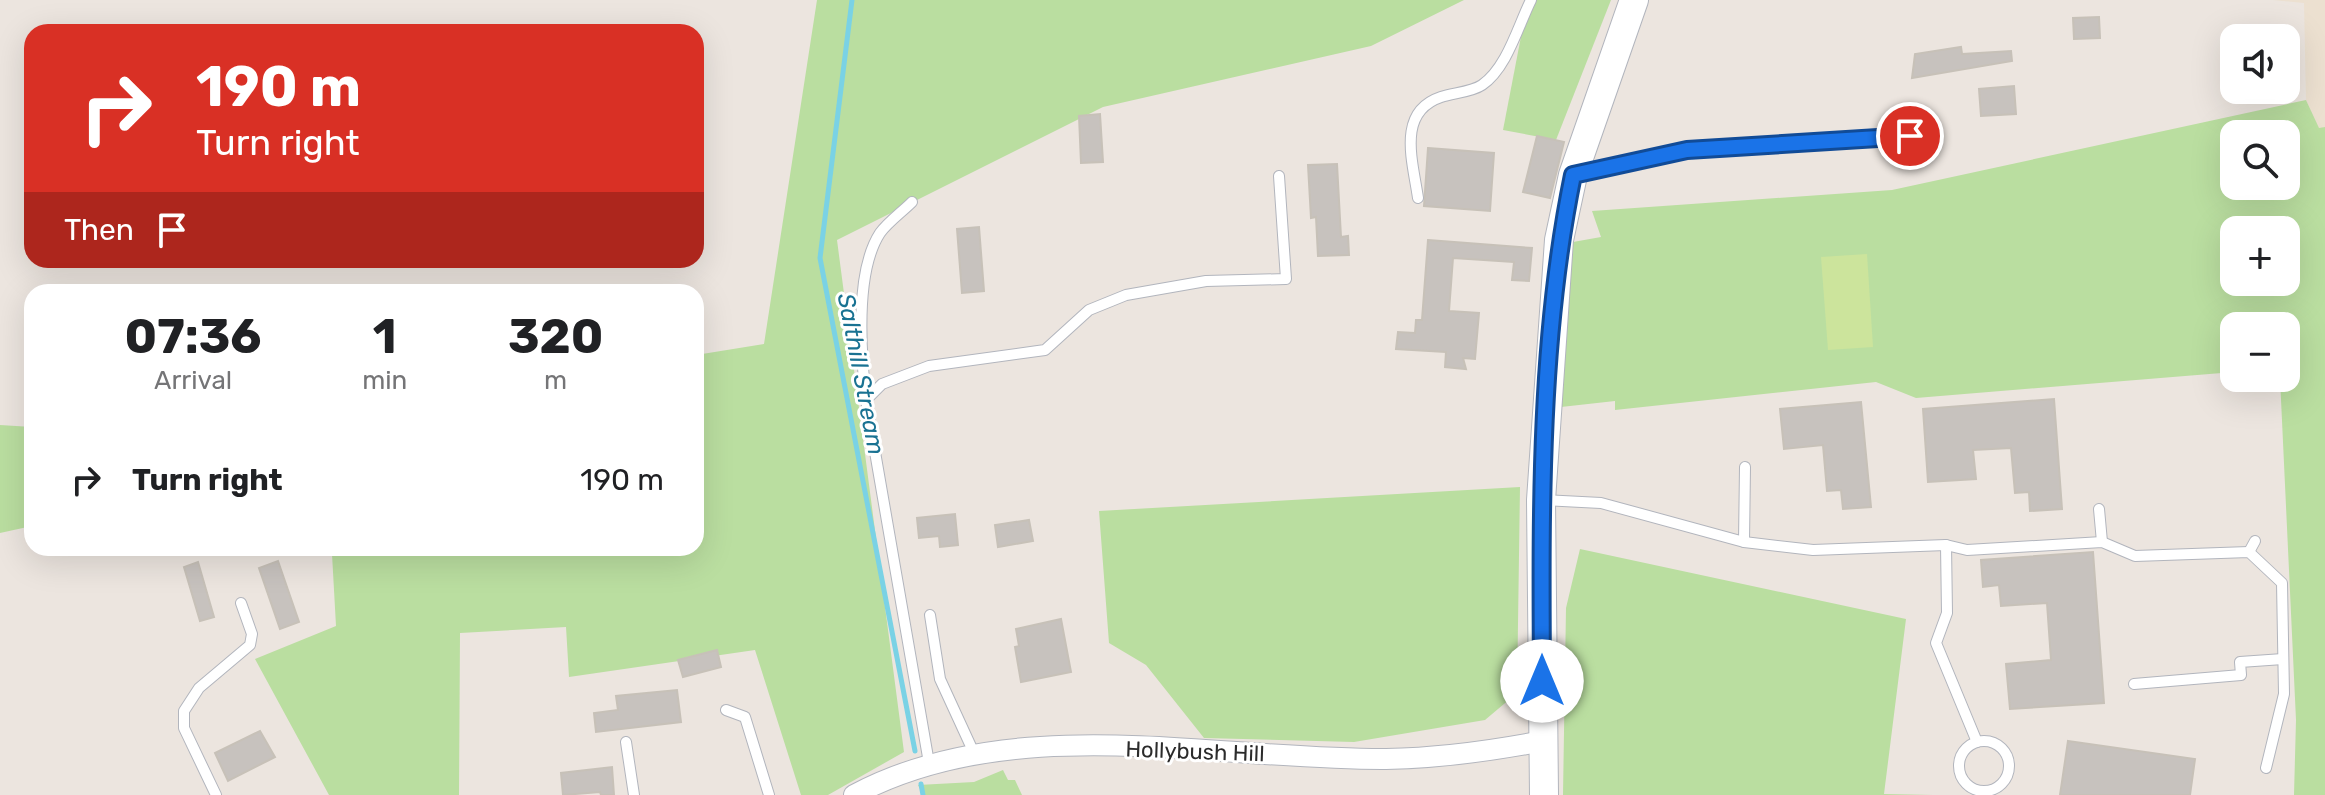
<!DOCTYPE html>
<html lang="en">
<head>
<meta charset="utf-8">
<style>
	:root { --surface:#fff; --page:#f6f6f6; --text:#202124; --muted:#757577 }
	body { margin:0; font-family:Rubik,sans-serif; background:var(--page); color:var(--text); height:100vh; display:flex; flex-direction:column; font-size:30px; white-space:nowrap }
	* { box-sizing:border-box; margin:0 }
	p { font-size:26px; color:var(--muted) }
	.icon { flex:none; width:44px; height:44px; fill:none; stroke:currentColor; stroke-width:2; stroke-linecap:round; stroke-linejoin:round }
	.map { position:relative; flex:1; overflow:hidden }
	.sheet { position:absolute; left:24px; top:284px; width:680px; height:272px; display:flex; flex-direction:column; background:var(--surface); border-radius:24px; box-shadow:0 8px 32px #0002 }
	.sheet>* { flex:none }
	.guide { position:absolute; left:24px; top:24px; width:680px; height:244px; border-radius:24px; box-shadow:0 8px 32px #0002; background:#d93025; color:#fff; overflow:hidden }
	.tools { position:absolute; left:2220px; top:24px; display:grid; gap:16px }
	.tools a { display:grid; place-items:center; width:80px; height:80px; border-radius:16px; background:var(--surface); box-shadow:0 8px 32px #0002; font-size:40px }
	.pin { position:absolute; display:grid; place-items:center; width:68px; height:68px; color:#fff; margin:-34px; border:4px solid #fff; border-radius:50%; box-shadow:0 2px 8px #0007 }
	.me { position:absolute; width:88px; margin:-44px; rotate:0deg; stroke-linejoin:round; filter:drop-shadow(0 0 6px #0008) }
	.turn { display:flex; align-items:center; gap:28px; height:168px; padding:0 40px; font-size:36px }
	.turn .icon { width:104px; height:104px; stroke-width:2.5 }
	.turn b { display:block; font-size:56px; line-height:68px }
	.then { display:flex; align-items:center; height:76px; padding:0 40px; background:#0003; gap:16px; font-size:30px }
	.eta { display:flex; justify-content:space-evenly; align-items:center; height:136px; text-align:center }
	.eta b { font-size:48px; font-weight:700; line-height:56px }
	ul { padding:0; list-style:none }
	li { display:flex; align-items:center; gap:24px; height:120px; padding:0 40px }
	li div { flex:1 }
	li b { display:block; font-size:30px }
	li em { font-style:normal }
	.map>svg:first-child { display:block }
	.education { fill:#ece0d0 }
	.green { fill:#badea0; fill-rule:evenodd }
	.pitch { fill:#cce49c }
	.lines { fill:none; stroke-linecap:round; stroke-linejoin:round }
	.stream { stroke:#7ad2e5; stroke-width:5 }
	.building { fill:#c7c2be; stroke:#c7c1b8; stroke-width:2 }
	.lane-casing { stroke:#b2b5bd; stroke-width:12 }
	.street-casing { stroke:#b2b5bd; stroke-width:22 }
	.secondary-casing { stroke:#b2b5bd; stroke-width:30 }
	.lane { stroke:#fff; stroke-width:10 }
	.street { stroke:#fff; stroke-width:20 }
	.secondary { stroke:#fff; stroke-width:28 }
	.route-casing { stroke:#114b97; stroke-width:20 }
	.route { stroke:#1a73e8; stroke-width:14 }
	.labels { text-anchor:middle; stroke-width:6; stroke-linejoin:round; paint-order:stroke }
	.street-label { font-size:22px; fill:#2b2b2b; stroke:#fff }
	.water-label { font-size:24px; font-style:italic; fill:#197292; stroke:#fff }
</style>
</head>
<body>
<div class="map">
<svg width="2325" height="795" viewBox="0 0 2325 795">
	<rect width="100%" height="100%" fill="#ece5df"/>
	<polygon class="education" points="2273,0 2325,0 2325,127 2319,129 2306,100 2304,3"/>
	<g class="green">
		<polygon points="817,0 1464,0 1371,46 1103,107 837,240 904,752 828,795 801,795 755,650 569,677 566,627 460,633 459,795 329,795 255,659 336,626 332,554 340,548 696,548 696,355 764,344"/>
		<polygon points="1528,0 1611,0 1556,140 1503,130"/>
		<path d="M2306,100L2319,128L2325,127V795H2294L2296,720L2280,378H2286V326H2234V372L1916,398L1876,382L1615,410V401L1561,407L1573,242L1601,237L1592,211L1892,190ZM2234,134H2286V186H2234ZM2234,230H2286V282H2234Z"/>
		<polygon points="0,425 32,427 32,526 0,533"/>
		<polygon points="1520,487 1517,693 1485,720 1354,742 1204,738 1146,665 1109,643 1099,511"/>
		<polygon points="1580,549 1906,619 1884,794 1933,795 1563,795 1566,608"/>
		<polygon points="1003,770 1008,780 1015,780 1022,795 923,795 918,785 974,782"/>
	</g>
	<polygon class="pitch" points="1867,254 1873,347 1828,350 1821,257"/>
	<g class="lines">
		<g class="stream">
			<polyline points="852,0 820,258 915,751"/>
			<polyline points="921,784 923,795"/>
		</g>
	</g>
	<g class="building">
		<polygon points="2099,17 2100,38 2074,39 2073,18"/>
		<polygon points="1961,47 1962,54 2011,51 2012,61 1912,78 1915,54"/>
		<polygon points="2014,86 2016,114 1981,116 1979,89"/>
		<polygon points="1100,114 1103,162 1081,163 1079,116"/>
		<polygon points="1537,136 1564,142 1550,198 1523,192"/>
		<polygon points="1428,148 1494,153 1490,211 1424,206"/>
		<polygon points="1337,164 1341,237 1348,236 1349,255 1318,256 1316,217 1311,218 1308,165"/>
		<polygon points="979,227 984,291 962,293 957,229"/>
		<polygon points="1428,240 1532,248 1529,281 1512,280 1514,262 1453,258 1449,311 1479,313 1475,359 1463,358 1466,369 1445,367 1446,352 1396,349 1398,332 1415,333 1416,320 1422,320"/>
		<polygon points="2054,399 2062,509 2030,511 2029,492 2015,493 2011,448 1973,450 1976,479 1928,482 1923,409"/>
		<polygon points="1861,402 1871,507 1843,509 1841,490 1827,491 1823,445 1784,449 1780,409"/>
		<polygon points="955,514 958,545 940,547 939,536 919,538 917,518"/>
		<polygon points="1029,520 1033,541 998,547 995,525"/>
		<polygon points="2093,552 2104,703 2010,709 2006,664 2051,660 2047,603 2001,606 1999,585 1983,587 1981,560"/>
		<polygon points="278,561 299,622 280,629 259,568"/>
		<polygon points="198,562 214,617 200,621 184,567"/>
		<polygon points="1061,619 1071,672 1021,682 1015,647 1019,646 1016,629"/>
		<polygon points="717,650 721,667 683,677 678,660"/>
		<polygon points="677,690 681,722 596,732 594,713 618,710 616,696"/>
		<polygon points="260,731 275,757 228,781 215,753"/>
		<polygon points="2068,741 2195,759 2190,795 2060,795"/>
		<polygon points="612,767 614,795 601,795 600,792 563,795 561,773"/>
	</g>
	<g class="lines">
		<g class="lane-casing">
			<g id="lane">
				<polyline points="1579,174 1687,150 1910,136"/>
				<path d="M1418,198C1413,162 1396,112 1441,97C1453,93 1472,92 1482,85C1507,68 1518,26 1531,0"/>
				<path d="M912,202C902,212 888,222 880,233C854,273 861,355 866,400L929,763"/>
				<polyline points="866,400 882,384 929,366 1045,350 1089,310 1126,295 1206,281 1286,279 1279,176"/>
				<polyline points="1543,500 1601,503 1744,542 1813,550 1946,545 1967,550 2102,542 2135,556 2249,552 2282,583 2284,694 2266,768"/>
				<polyline points="2099,509 2102,542"/>
				<polyline points="1744,542 1745,467"/>
				<polyline points="1946,545 1947,613 1936,643 1977,742"/>
				<polyline points="2249,552 2255,541"/>
				<polyline points="930,615 940,679 974,753"/>
				<polyline points="2134,684 2241,675 2240,662 2283,659"/>
				<polyline points="726,710 745,717 769,795"/>
				<circle cx="1984" cy="766" r="25"/>
				<polyline points="626,742 634,795"/>
				<polyline points="216,795 184,728 184,711 199,688 250,645 252,634 241,603"/>
			</g>
		</g>
		<g class="street-casing">
			<path id="street" d="M854,795C1013,710 1212,760 1386,759C1439,758 1491,751 1543,741"/>
		</g>
		<g class="secondary-casing">
			<polyline id="secondary" points="1544,795 1541,500 1559,240 1573,175 1634,0"/>
		</g>
		<use href="#lane" class="lane"/>
		<use href="#street" class="street"/>
		<use href="#secondary" class="secondary"/>
	</g>
	<g class="lines">
		<g class="route-casing">
			<path id="route" d="M1542,681C1541,513 1539,340 1573,175L1687,150L1910,136"/>
		</g>
		<use href="#route" class="route"/>
	</g>
	<g class="labels">
		<g class="street-label">
			<text transform="translate(1195 751) rotate(2)" y="8">Hollybush Hill</text>
		</g>
		<g class="water-label">
			<text transform="translate(861 374) rotate(79)" y="8">Salthill Stream</text>
		</g>
	</g>
</svg>
<div class="tools">
<a><svg class="icon" aria-label="sound" viewBox="0 0 24 24"><path d="M4 9h4l5-4v14l-5-4H4zM17 9q2 3 0 6"/></svg></a>
<a><svg class="icon" aria-label="search" viewBox="0 0 24 24"><circle cx="10" cy="10" r="6"/><path d="M15 15l6 6"/></svg></a>
<a>+</a>
<a>−</a>
</div>
<div class="pin" style="left:1910px;top:136px;background:#d93025"><svg class="icon" aria-label="arrive" viewBox="0 0 24 24"><path d="M6 21V4h12l-3 4 3 4H6"/></svg></div>
<svg class="me" style="left:1542px;top:681px" viewBox="-20 -20 40 40"><circle r="19" fill="#fff"/><path d="M0-13L10 11 0 6-10 11z" fill="#1a73e8"/></svg>
<div class="guide">
<div class="turn"><svg class="icon" aria-label="right" viewBox="0 0 24 24"><path d="M7 20v-9h11M14 6l5 5-5 5"/></svg><div><b>190 m</b>Turn right</div></div>
<div class="then">Then<svg class="icon" aria-label="arrive" viewBox="0 0 24 24"><path d="M6 21V4h12l-3 4 3 4H6"/></svg></div>
</div>
<section class="sheet">
<div class="eta">
<div><b>07:36</b><p>Arrival</p></div>
<div><b>1</b><p>min</p></div>
<div><b>320</b><p>m</p></div>
</div>
<ul>
<li><svg class="icon" aria-label="right" viewBox="0 0 24 24"><path d="M7 20v-9h11M14 6l5 5-5 5"/></svg><div><b>Turn right</b></div><em>190 m</em></li>
</ul>
</section>
</div>
</body>
</html>
